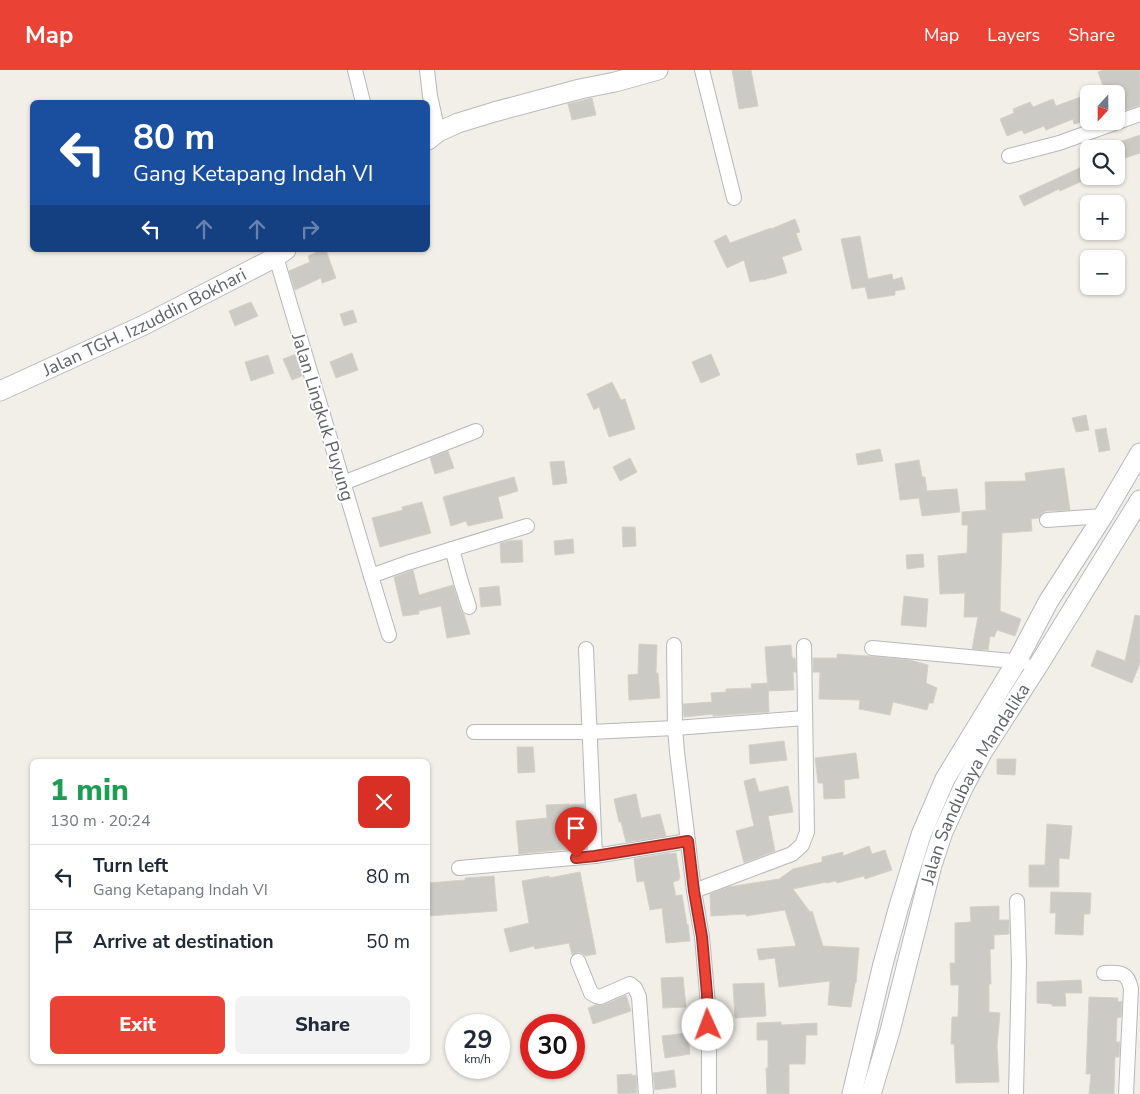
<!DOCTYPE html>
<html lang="en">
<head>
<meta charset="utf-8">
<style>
	:root { --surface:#fff; --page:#f2f2f3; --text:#1f2937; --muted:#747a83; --line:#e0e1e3; --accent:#ea4335 }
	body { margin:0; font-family:"Nunito Sans",sans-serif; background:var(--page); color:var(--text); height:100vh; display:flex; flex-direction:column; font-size:19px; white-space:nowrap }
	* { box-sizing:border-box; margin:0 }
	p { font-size:16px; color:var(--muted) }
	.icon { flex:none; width:28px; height:28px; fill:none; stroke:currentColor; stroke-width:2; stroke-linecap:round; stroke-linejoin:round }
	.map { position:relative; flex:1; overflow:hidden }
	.panel { position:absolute; left:30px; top:689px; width:400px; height:305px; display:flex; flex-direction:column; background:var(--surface); border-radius:8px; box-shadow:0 1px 4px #0004 }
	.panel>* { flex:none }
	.guide { position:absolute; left:30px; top:30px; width:400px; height:152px; border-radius:8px; box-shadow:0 1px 4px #0004; background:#1a4fa0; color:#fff; overflow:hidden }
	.needle { width:32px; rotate:201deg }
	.tools { position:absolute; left:1080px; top:15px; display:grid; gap:10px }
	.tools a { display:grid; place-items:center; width:45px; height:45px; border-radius:8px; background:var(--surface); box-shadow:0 1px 4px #0004; font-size:25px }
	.speed { position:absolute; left:445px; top:944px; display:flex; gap:10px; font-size:25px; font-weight:700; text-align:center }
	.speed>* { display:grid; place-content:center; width:65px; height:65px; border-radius:50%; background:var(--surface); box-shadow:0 1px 4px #0004; line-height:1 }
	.speed small { font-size:12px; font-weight:400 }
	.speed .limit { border:8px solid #d22; background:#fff; color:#111 }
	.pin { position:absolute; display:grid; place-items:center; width:42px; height:42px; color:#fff; margin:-51px -21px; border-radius:50% 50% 50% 0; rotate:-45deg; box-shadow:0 0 5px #0007 }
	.pin .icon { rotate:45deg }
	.me { position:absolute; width:55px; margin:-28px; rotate:358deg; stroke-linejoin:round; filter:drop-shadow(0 0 4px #0008) }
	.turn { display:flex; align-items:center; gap:18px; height:105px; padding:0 20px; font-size:22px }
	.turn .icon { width:65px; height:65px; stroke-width:2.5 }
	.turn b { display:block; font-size:35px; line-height:42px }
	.lanes { display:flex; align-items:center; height:48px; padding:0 20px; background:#0003; justify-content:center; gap:25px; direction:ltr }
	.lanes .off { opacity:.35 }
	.round { display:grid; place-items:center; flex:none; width:52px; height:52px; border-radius:8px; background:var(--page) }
	.headline { display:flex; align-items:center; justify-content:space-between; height:85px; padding:0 20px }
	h1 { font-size:30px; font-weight:800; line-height:38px; color:#1e9e55 }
	.primary-button { display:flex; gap:10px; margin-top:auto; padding:10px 20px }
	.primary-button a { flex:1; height:58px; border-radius:8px; background:var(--accent); color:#fff; font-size:20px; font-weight:800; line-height:58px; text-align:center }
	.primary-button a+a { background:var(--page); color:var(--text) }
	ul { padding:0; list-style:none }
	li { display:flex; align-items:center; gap:15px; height:65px; padding:0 20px; border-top:1px solid var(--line) }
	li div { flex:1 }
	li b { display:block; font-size:19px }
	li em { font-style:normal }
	header { display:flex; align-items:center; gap:30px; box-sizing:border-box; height:70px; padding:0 25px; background:var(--accent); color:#fff }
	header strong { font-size:24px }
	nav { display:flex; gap:28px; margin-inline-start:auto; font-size:18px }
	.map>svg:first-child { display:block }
	.building { fill:#cccac5; stroke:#d6d1c6 }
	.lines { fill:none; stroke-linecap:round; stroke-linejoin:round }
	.street-casing { stroke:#b5b8bc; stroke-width:16 }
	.secondary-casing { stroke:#b6babf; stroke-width:21 }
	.street { stroke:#fff; stroke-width:14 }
	.secondary { stroke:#fff; stroke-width:19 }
	.route-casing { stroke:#982c22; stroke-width:12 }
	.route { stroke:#ea4335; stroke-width:9 }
	.labels { text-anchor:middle; stroke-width:4; stroke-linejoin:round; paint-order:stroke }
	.street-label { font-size:18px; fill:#5f6368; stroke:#fff }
</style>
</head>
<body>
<header>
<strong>Map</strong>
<nav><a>Map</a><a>Layers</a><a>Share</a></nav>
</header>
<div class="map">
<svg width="1140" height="1024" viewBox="0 0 1140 1024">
	<rect width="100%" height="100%" fill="#f1efe8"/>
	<g class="building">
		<polygon points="732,0 751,0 758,36 739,39"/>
		<polygon points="1104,0 1140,0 1140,35 1116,43 1116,24 1106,24 1098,2"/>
		<polygon points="1089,24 1089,50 1074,54 1073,49 1046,60 1044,56 1024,64 1022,60 1007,66 1000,49 1014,43 1013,39 1030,32 1033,37 1053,29 1056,36"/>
		<polygon points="592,28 596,45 572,50 568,34"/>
		<polygon points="1140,65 1140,83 1116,91 1116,73"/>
		<polygon points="1086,95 1089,101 1089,106 1091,107 1060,121 1059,119 1024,136 1019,126"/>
		<polygon points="795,149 800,162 796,163 802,180 782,187 787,203 763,210 763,209 750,212 744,190 727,198 714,171 726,165 730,173 771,158 771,159"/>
		<polygon points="860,166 868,209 892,204 893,210 902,207 905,219 895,221 895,225 868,229 865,217 852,219 841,169"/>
		<polygon points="322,180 326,180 336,208 322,213 321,208 295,220 289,201 310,192 308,186"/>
		<polygon points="251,232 258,246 235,256 229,241"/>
		<polygon points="353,240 357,252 344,256 340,244"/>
		<polygon points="352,283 358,300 336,308 330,292"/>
		<polygon points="296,284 302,306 292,310 283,289"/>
		<polygon points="711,284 720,305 701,313 692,292"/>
		<polygon points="268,285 274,303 251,311 245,292"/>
		<polygon points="612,312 621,330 625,329 635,359 609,367 599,337 594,340 587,324"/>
		<polygon points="1086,345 1089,360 1076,362 1072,348"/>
		<polygon points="1106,358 1110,380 1099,382 1095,360"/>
		<polygon points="880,379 883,391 858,395 856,384"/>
		<polygon points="448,381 454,398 435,404 430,388"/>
		<polygon points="630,388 637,402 620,411 613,397"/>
		<polygon points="919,390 922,407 925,407 927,421 957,419 960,442 922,446 919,428 900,430 895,394"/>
		<polygon points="564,391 567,413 553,415 550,392"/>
		<polygon points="1064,398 1070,440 1046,441 1042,443 1039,448 1031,449 1032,461 1002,463 1000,541 1021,549 1015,566 997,560 994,567 990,566 988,580 972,579 978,547 964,547 965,523 940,524 938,486 967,483 968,455 962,455 962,442 986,440 985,412 1026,411 1025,403"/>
		<polygon points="514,407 518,421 498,427 503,448 468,456 466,451 451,456 443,427"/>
		<polygon points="422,432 431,463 380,477 372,448 403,440 402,437"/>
		<polygon points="622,457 635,457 636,476 623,477"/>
		<polygon points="573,469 574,483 555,485 554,471"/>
		<polygon points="522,470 523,492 501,493 500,473 509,471"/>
		<polygon points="923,484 924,497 907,499 906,485"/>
		<polygon points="413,500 419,525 453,515 461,540 464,544 470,564 447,568 441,536 419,541 419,544 403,546 394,507"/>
		<polygon points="499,516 501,535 481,537 479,518"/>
		<polygon points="904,526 928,529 926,557 901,555"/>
		<polygon points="1135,545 1140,546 1140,593 1132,613 1091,596 1097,580 1125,591"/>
		<polygon points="639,574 657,575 656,603 658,603 660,628 629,630 628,605 638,604"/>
		<polygon points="791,575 792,588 795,588 796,602 793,602 794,620 768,621 765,577"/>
		<polygon points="837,584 868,586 910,590 928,595 926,613 937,618 933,633 929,633 927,640 893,632 890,645 859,639 860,630 819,629 820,602 813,602 813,588 837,588"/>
		<polygon points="768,613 769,642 713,646 713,644 684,647 683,634 712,632 711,623 726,622 726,619 752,618 751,614"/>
		<polygon points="784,671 787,690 750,694 749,675"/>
		<polygon points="517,677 533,677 535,702 518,703"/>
		<polygon points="856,683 859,708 844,710 845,728 824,729 823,713 818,713 815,688"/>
		<polygon points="997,689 1016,689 1015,705 997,704"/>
		<polygon points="755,708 759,722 788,716 793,742 768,746 775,781 744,793 736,761 754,756 744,711"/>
		<polygon points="636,724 641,748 660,744 666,766 626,772 621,752 619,752 614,729"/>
		<polygon points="569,734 569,735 584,734 585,768 568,769 569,779 519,784 516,751 547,748 546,735"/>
		<polygon points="1047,754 1072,756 1069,789 1059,788 1059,817 1029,817 1029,795 1045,795"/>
		<polygon points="869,776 872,784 885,780 892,800 865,809 864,806 837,813 836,811 826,813 826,812 793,819 810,842 812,841 823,876 859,878 856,913 855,913 851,937 828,935 830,911 779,917 775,888 759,890 757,879 796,876 785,840 746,846 746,844 711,846 710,824 728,817 779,809 793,799 822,792 822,787 843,782 843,786"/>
		<polygon points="670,783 670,784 676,783 680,808 679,808 679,810 673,812 676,826 682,825 687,855 688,854 690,871 666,873 662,838 650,840 644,811 637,812 634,789"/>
		<polygon points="580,802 596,884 585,886 583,884 579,882 572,885 569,873 535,879 534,876 510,882 504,859 529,853 522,811 549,806 549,808"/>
		<polygon points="494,806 497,841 428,846 428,813 465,810 465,808"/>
		<polygon points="1051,822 1091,823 1090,844 1084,844 1083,865 1055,864 1056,843 1050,843"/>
		<polygon points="999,836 999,850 1009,850 1009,864 994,865 994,879 990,879 991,914 989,914 989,942 1000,943 997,976 999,1012 956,1013 954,974 951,974 952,947 958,947 959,915 951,915 950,893 955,893 955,853 971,852 970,837"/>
		<polygon points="683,907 686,937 663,938 661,908"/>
		<polygon points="1081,910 1082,923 1065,923 1066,936 1052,936 1052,934 1037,933 1037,912"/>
		<polygon points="764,913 766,946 735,948 733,914"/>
		<polygon points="626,925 631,941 593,954 588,938 596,935 603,935"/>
		<polygon points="1089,927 1118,928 1118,932 1122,931 1121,947 1117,948 1116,972 1120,972 1119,987 1115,987 1114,1024 1089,1024 1091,1004 1086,1004"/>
		<polygon points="781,952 781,955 817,953 817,965 806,965 805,994 789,994 789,1024 767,1024 766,998 768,998 768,970 757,970 757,953"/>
		<polygon points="688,963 690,984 665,988 662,966"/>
		<polygon points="674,1000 676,1017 655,1020 653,1003"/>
		<polygon points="632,1004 632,1006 636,1005 637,1023 618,1024 617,1005"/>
	</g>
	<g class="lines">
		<g class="street-casing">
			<g id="street">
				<polyline points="355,0 363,32"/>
				<polyline points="427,0 430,26 438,62"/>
				<polyline points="702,0 734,128"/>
				<polyline points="1009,86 1059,73 1140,44"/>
				<polyline points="276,187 371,506 389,565"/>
				<polyline points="343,413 476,361"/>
				<polyline points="1047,450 1103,446"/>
				<polyline points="452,479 461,512 469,537"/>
				<polyline points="371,506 407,493 527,456"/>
				<polyline points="674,575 675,658 677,682 694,821 702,867 707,923 709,971 709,1024"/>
				<polyline points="872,578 1023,592"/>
				<polyline points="586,579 595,786"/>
				<polyline points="474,662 590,662 675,658 805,648"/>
				<polyline points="459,798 595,786 688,771"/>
				<polyline points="694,821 792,784 802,775 807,762 804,576"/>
				<polyline points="578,891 591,923 596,926 600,927 630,914 635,918 639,927 646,1024"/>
				<path d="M1104,903C1120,902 1128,902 1131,919L1126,1024"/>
				<polyline points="1016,1024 1019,894 1017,831"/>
			</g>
		</g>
		<g class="secondary-casing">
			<g id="secondary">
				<polyline points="428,70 438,62 458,53 494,42 580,19 615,12 658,0"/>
				<path id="s1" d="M0,321L144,255L276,187L286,180"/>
				<polyline points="852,1024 883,894 899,836 921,765 945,709 1017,591 1048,532 1103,446 1140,383"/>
				<path id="s2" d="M871,1024L890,961L932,795L943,762L963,718L983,681L1039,594L1140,430"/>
			</g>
		</g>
		<use href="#street" class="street"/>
		<use href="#secondary" class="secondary"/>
	</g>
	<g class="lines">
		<g class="route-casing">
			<polyline id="route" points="576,788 595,786 688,771 694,821 702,867 707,924 708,955"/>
		</g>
		<use href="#route" class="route"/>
	</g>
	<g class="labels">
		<g class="street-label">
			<text dy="6" stroke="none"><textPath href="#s1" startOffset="160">Jalan TGH. Izzuddin Bokhari</textPath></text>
			<text transform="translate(323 347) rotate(73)" y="6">Jalan Lingkuk Puyung</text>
			<text dy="6" stroke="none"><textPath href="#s2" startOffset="329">Jalan Sandubaya Mandalika</textPath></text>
		</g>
	</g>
</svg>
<div class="tools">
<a><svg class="needle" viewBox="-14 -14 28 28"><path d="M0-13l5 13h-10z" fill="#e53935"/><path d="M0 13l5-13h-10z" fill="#747a83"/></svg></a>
<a><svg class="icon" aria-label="search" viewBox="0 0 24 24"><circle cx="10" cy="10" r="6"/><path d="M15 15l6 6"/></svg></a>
<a>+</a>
<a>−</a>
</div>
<div class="speed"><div>29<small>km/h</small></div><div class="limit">30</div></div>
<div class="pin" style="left:576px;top:788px;background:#d93025"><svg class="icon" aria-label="arrive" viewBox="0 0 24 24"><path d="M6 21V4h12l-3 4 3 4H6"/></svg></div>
<svg class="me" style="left:708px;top:955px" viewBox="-20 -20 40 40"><circle r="19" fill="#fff"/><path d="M0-13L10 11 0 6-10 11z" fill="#ea4335"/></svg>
<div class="guide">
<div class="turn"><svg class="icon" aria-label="left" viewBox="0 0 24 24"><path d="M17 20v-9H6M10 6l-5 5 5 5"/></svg><div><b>80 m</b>Gang Ketapang Indah VI</div></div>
<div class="lanes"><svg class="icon" aria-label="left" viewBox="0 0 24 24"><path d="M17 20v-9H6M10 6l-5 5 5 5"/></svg><svg class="icon off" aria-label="ahead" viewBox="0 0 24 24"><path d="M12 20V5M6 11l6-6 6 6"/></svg><svg class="icon off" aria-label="ahead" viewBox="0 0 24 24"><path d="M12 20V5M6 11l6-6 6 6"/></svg><svg class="icon off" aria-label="right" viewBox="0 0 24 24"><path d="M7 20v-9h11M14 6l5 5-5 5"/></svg></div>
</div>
<section class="panel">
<div class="headline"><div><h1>1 min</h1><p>130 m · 20:24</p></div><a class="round" style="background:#d93025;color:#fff"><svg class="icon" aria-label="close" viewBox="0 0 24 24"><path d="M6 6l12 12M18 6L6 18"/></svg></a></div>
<ul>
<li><svg class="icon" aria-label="left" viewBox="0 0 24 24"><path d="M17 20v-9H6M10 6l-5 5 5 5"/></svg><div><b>Turn left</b><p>Gang Ketapang Indah VI</p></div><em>80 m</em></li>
<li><svg class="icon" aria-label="arrive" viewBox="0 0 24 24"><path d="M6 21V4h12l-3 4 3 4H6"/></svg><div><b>Arrive at destination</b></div><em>50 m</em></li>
</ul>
<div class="primary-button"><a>Exit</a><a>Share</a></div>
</section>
</div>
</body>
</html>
